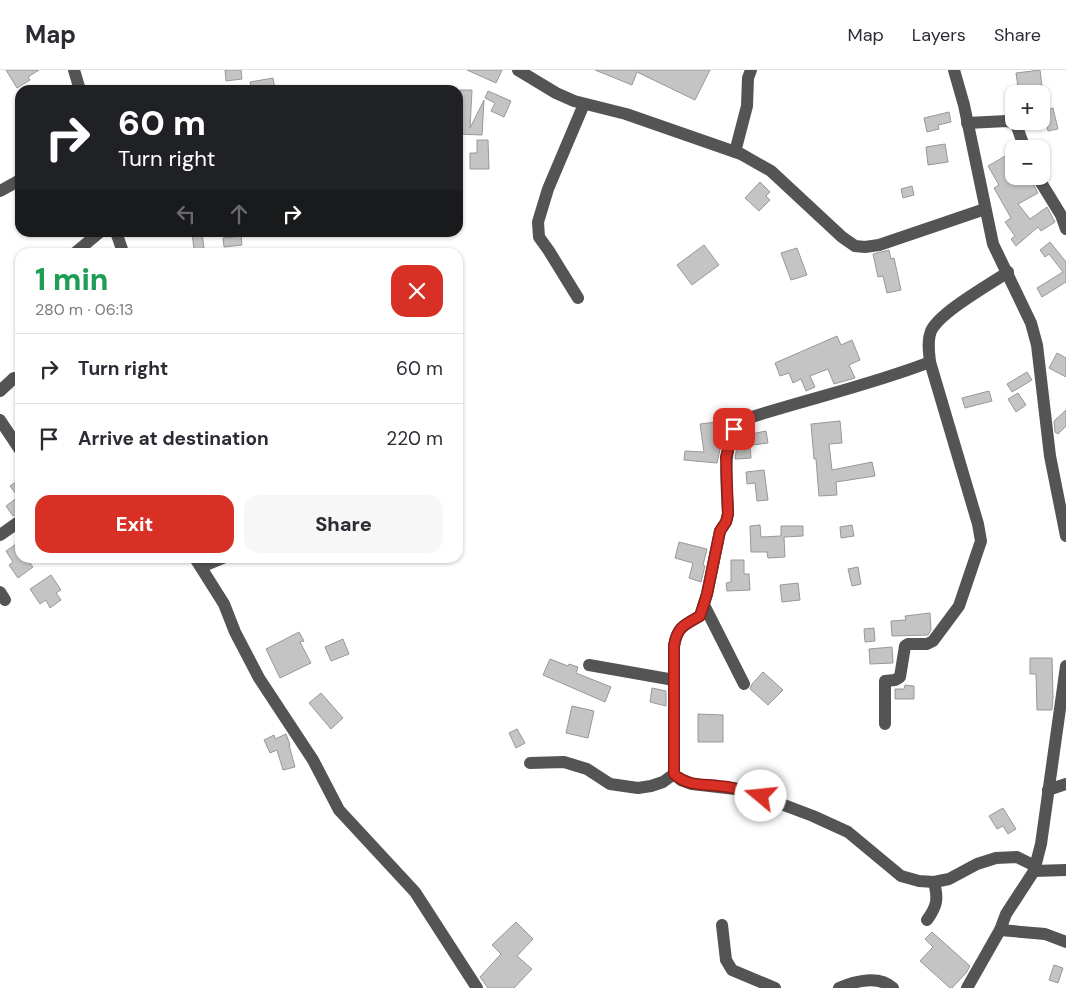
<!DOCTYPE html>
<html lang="en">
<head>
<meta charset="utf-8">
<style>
	:root { --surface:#fff; --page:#f7f7f7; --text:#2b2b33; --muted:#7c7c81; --line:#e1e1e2; --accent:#d93025 }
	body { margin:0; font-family:"DM Sans",sans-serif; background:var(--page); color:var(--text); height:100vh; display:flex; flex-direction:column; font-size:19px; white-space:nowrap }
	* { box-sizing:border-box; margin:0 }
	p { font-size:16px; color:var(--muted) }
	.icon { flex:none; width:28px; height:28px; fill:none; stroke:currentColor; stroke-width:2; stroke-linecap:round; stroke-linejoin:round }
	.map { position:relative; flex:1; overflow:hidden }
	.sheet { position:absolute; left:15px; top:178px; width:448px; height:315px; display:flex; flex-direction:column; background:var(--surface); border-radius:15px; box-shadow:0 1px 4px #0004 }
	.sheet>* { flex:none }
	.banner { position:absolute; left:15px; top:15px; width:448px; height:152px; border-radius:15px; box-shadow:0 1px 4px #0004; background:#202124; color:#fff; overflow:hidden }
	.tools { position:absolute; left:1005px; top:15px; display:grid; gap:10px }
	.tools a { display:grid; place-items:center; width:45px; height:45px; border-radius:10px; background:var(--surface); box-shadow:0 1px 4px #0004; font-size:25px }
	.pin { position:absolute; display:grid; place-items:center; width:42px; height:42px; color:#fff; margin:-21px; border-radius:10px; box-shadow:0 2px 8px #0006 }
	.me { position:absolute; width:55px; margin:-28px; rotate:287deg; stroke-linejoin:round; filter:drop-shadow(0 0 4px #0008) }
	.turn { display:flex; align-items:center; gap:18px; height:105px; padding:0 20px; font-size:22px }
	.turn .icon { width:65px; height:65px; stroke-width:2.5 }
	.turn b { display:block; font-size:35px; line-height:42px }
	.lanes { display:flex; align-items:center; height:48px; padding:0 20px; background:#0003; justify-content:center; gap:25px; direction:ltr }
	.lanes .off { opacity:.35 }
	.round { display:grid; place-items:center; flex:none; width:52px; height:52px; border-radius:15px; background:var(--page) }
	.head { display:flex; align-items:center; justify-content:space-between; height:85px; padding:0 20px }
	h1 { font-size:30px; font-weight:800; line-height:38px; color:#1e9e55 }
	.button { display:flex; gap:10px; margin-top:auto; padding:10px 20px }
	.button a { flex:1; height:58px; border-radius:15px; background:var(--accent); color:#fff; font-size:20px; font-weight:800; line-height:58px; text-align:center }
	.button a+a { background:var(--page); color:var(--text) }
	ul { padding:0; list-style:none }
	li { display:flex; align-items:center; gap:15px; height:70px; padding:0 20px; border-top:1px solid var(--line) }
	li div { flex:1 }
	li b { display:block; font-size:19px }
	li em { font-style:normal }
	header { display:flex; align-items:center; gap:30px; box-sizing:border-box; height:70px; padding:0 25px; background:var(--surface); border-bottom:1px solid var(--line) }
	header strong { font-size:24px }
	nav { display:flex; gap:28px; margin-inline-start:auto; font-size:18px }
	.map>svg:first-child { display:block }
	.building { fill:#c4c4c4; stroke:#989898 }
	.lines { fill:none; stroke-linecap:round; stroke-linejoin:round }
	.minor { stroke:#545454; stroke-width:12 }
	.route-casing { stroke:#8d1f18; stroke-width:12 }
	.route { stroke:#d93025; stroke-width:9 }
</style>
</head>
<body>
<header>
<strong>Map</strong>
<nav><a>Map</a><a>Layers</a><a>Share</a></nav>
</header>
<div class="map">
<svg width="1066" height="918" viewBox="0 0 1066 918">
	<rect width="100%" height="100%" fill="#fff"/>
	<g class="building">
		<polygon points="6,0 39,0 28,7 30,10 17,18"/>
		<polygon points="225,0 241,0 242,9 226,11"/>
		<polygon points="467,0 502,0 496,13"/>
		<polygon points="595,0 710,0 695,30 637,2 632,15"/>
		<polygon points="1040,0 1043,24 1019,24 1016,3"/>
		<polygon points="273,8 275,19 252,20 250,12"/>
		<polygon points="460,20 472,20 470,58 484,30 482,65 458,64 458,35 459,36"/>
		<polygon points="488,21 511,31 504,47 491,41 495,33 485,28"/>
		<polygon points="1053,38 1058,59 1048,61 1043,41"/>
		<polygon points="949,42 951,52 938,55 939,59 927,62 924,48"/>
		<polygon points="477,70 488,70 489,99 470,99 470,83 477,83"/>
		<polygon points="945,74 948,92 928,95 926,77"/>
		<polygon points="1014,81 1014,106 1029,106 1038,123 1018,134 1030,149 1047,137 1055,152 1041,161 1038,157 1016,176 1011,169 1015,166 1005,152 1011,148 994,118 999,115 988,96"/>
		<polygon points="760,112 770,122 766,126 770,130 759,141 745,128"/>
		<polygon points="912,116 914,125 903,128 901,119"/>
		<polygon points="192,162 202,162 204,179 194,180"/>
		<polygon points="241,166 242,175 224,177 223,168"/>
		<polygon points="1050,172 1066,192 1066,212 1042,227 1037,218 1063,202 1049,184 1045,187 1040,180"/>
		<polygon points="704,175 719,195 692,215 677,195"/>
		<polygon points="797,178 807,205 791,210 781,183"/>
		<polygon points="889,180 891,189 894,188 901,220 887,223 883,206 878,207 873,184"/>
		<polygon points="837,266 841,275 852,270 860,290 849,295 855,308 834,314 828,299 810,306 815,317 806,321 801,309 793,313 789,303 780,306 775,293"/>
		<polygon points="1057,283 1066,288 1066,307 1049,298"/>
		<polygon points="1027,302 1032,310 1012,322 1007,314"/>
		<polygon points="989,321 992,331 965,338 962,328"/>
		<polygon points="1018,323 1026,335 1016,342 1008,329"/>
		<polygon points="1066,340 1066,356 1058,364 1055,362 1054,351"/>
		<polygon points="725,351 728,355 722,370 717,393 684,390 685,381 704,382 700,354"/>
		<polygon points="840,351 842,373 829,374 832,400 872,392 875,406 836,412 837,425 819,426 816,389 814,389 811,354"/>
		<polygon points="766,361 768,373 753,375 751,364"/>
		<polygon points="750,375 751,388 735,389 737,376"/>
		<polygon points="764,400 768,430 757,431 755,413 747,414 746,402"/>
		<polygon points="20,409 20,442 13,446 6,436 18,427 10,416"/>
		<polygon points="760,455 761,467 781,466 781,456 803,456 803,466 784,467 785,487 768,488 767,482 751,482 750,456"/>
		<polygon points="852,455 854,466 841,468 840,457"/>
		<polygon points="679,472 707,479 703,495 705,496 701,512 689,508 693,493 675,488"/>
		<polygon points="16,474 20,479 20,488 26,488 33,497 18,508 9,495 13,492 6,481"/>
		<polygon points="731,490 744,490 744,504 749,504 750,520 727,521 726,513 731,512"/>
		<polygon points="858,497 861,514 852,516 848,499"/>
		<polygon points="51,505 61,520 56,523 61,530 50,538 46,530 40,534 30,519"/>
		<polygon points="798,513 800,530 782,532 780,515"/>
		<polygon points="930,543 931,560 928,565 892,566 891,551 906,550 905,546"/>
		<polygon points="874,558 875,571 865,572 864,559"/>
		<polygon points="299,562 304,571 300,572 311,593 280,608 266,579"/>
		<polygon points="343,569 349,584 331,591 325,577"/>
		<polygon points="892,577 893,593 870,594 869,579"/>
		<polygon points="1030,588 1052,588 1053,627 1052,640 1037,640 1036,604 1030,604"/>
		<polygon points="550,589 568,596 569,594 578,597 576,603 611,617 605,632 543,605"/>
		<polygon points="763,602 783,620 768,635 750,619 752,614"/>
		<polygon points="905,615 914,616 914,629 895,629 895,619 904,619"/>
		<polygon points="652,618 666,621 666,636 650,632"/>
		<polygon points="321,623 343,648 331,659 309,633"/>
		<polygon points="572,636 594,641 588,668 566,663"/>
		<polygon points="698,644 723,645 723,672 698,672"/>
		<polygon points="517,659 525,673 516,678 509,663"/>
		<polygon points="286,664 290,675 289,675 295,697 283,700 277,680 270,683 264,670 274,665 275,669"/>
		<polygon points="1003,738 1016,759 1008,764 1003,756 997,759 989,746"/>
		<polygon points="516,852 533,869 517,886 532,899 514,918 488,918 480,907 501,884 492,875"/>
		<polygon points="932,862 970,896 966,903 952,918 950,918 920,891 933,877 925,869"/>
		<polygon points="1054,895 1063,898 1058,913 1049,910"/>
	</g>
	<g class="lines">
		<g class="minor">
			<polyline points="74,0 80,20"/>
			<polyline points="518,0 556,23 574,31 626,44 741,84 771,101 842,167 855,176 865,177 879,175 985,139"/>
			<polyline points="954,0 964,35 993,174 1031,253 1037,275 1050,386 1066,466"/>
			<polyline points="967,53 1007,51 1016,54 1025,79"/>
			<polyline points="735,82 747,36 748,8 751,0"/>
			<polyline points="1037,106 1061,145 1066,159"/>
			<polyline points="0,121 20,110"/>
			<polyline points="116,162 123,182"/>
			<polyline points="76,182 100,162"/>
			<polyline points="578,228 549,181 539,167 538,152 548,119 584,34"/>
			<path d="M930,292C868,316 803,330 739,351C721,379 727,412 728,444L726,452L720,461L707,524L700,546C684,555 677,557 674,576V704L681,710L692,714L744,720L813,746L848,762L901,806L919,811L934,812L949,809L977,794L996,788L1017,787L1035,796"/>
			<polyline points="0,321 14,308"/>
			<polyline points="0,350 20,380"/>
			<polyline points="0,465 20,451"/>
			<polyline points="195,488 224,534 235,562 259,608 313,690 339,740 415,822 477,918"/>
			<polyline points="201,497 223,488"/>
			<polyline points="0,522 5,530"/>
			<polyline points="704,535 744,614"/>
			<polyline points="589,595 674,610"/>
			<polyline points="1066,596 1041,774 1034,801 1066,800"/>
			<path d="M885,654V611L895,610L900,607L905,576L908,574H927L933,571L959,536L981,471L978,454L930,292C929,282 927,271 931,261C940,242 989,215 1008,202"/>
			<polyline points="530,693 564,692 587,699 610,714 638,718 651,716 663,712 674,704"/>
			<polyline points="1048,720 1066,714"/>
			<path d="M927,850C938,835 938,828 934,812"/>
			<polyline points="722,855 726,890 732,900 775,918"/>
			<polyline points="1000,860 1045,864 1066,872"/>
			<path d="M839,918C855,911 879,905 893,918"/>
			<polyline points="967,918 1000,860 1006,844 1034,801"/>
		</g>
	</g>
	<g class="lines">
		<g class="route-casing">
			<path id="route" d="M734,359L726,387L728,444L726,452L720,461L707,524L700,546C684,555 677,557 674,576V704C687,716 702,714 719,716C734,717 747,721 761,726"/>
		</g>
		<use href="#route" class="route"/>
	</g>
</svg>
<div class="tools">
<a>+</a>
<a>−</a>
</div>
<div class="pin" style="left:734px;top:359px;background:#d93025"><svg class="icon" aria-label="arrive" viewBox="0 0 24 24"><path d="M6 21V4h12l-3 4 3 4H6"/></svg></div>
<svg class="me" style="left:761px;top:726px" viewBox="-20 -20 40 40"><circle r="19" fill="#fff"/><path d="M0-13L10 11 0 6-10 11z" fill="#d93025"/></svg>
<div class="banner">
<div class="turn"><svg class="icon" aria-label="right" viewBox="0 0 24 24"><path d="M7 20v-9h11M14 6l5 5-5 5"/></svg><div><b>60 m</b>Turn right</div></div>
<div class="lanes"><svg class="icon off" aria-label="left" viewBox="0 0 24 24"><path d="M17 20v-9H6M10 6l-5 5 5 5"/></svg><svg class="icon off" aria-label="ahead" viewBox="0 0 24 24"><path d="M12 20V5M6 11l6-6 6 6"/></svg><svg class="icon" aria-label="right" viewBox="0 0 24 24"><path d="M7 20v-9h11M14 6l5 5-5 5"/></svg></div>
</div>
<section class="sheet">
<div class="head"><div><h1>1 min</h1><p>280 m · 06:13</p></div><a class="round" style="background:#d93025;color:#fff"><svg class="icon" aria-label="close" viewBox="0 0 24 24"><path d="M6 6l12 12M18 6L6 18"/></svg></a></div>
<ul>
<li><svg class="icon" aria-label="right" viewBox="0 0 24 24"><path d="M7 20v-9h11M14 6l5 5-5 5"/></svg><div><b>Turn right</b></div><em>60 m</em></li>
<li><svg class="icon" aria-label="arrive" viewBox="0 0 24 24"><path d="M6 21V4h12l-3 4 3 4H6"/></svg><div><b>Arrive at destination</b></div><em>220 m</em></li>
</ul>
<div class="button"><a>Exit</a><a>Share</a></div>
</section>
</div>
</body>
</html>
